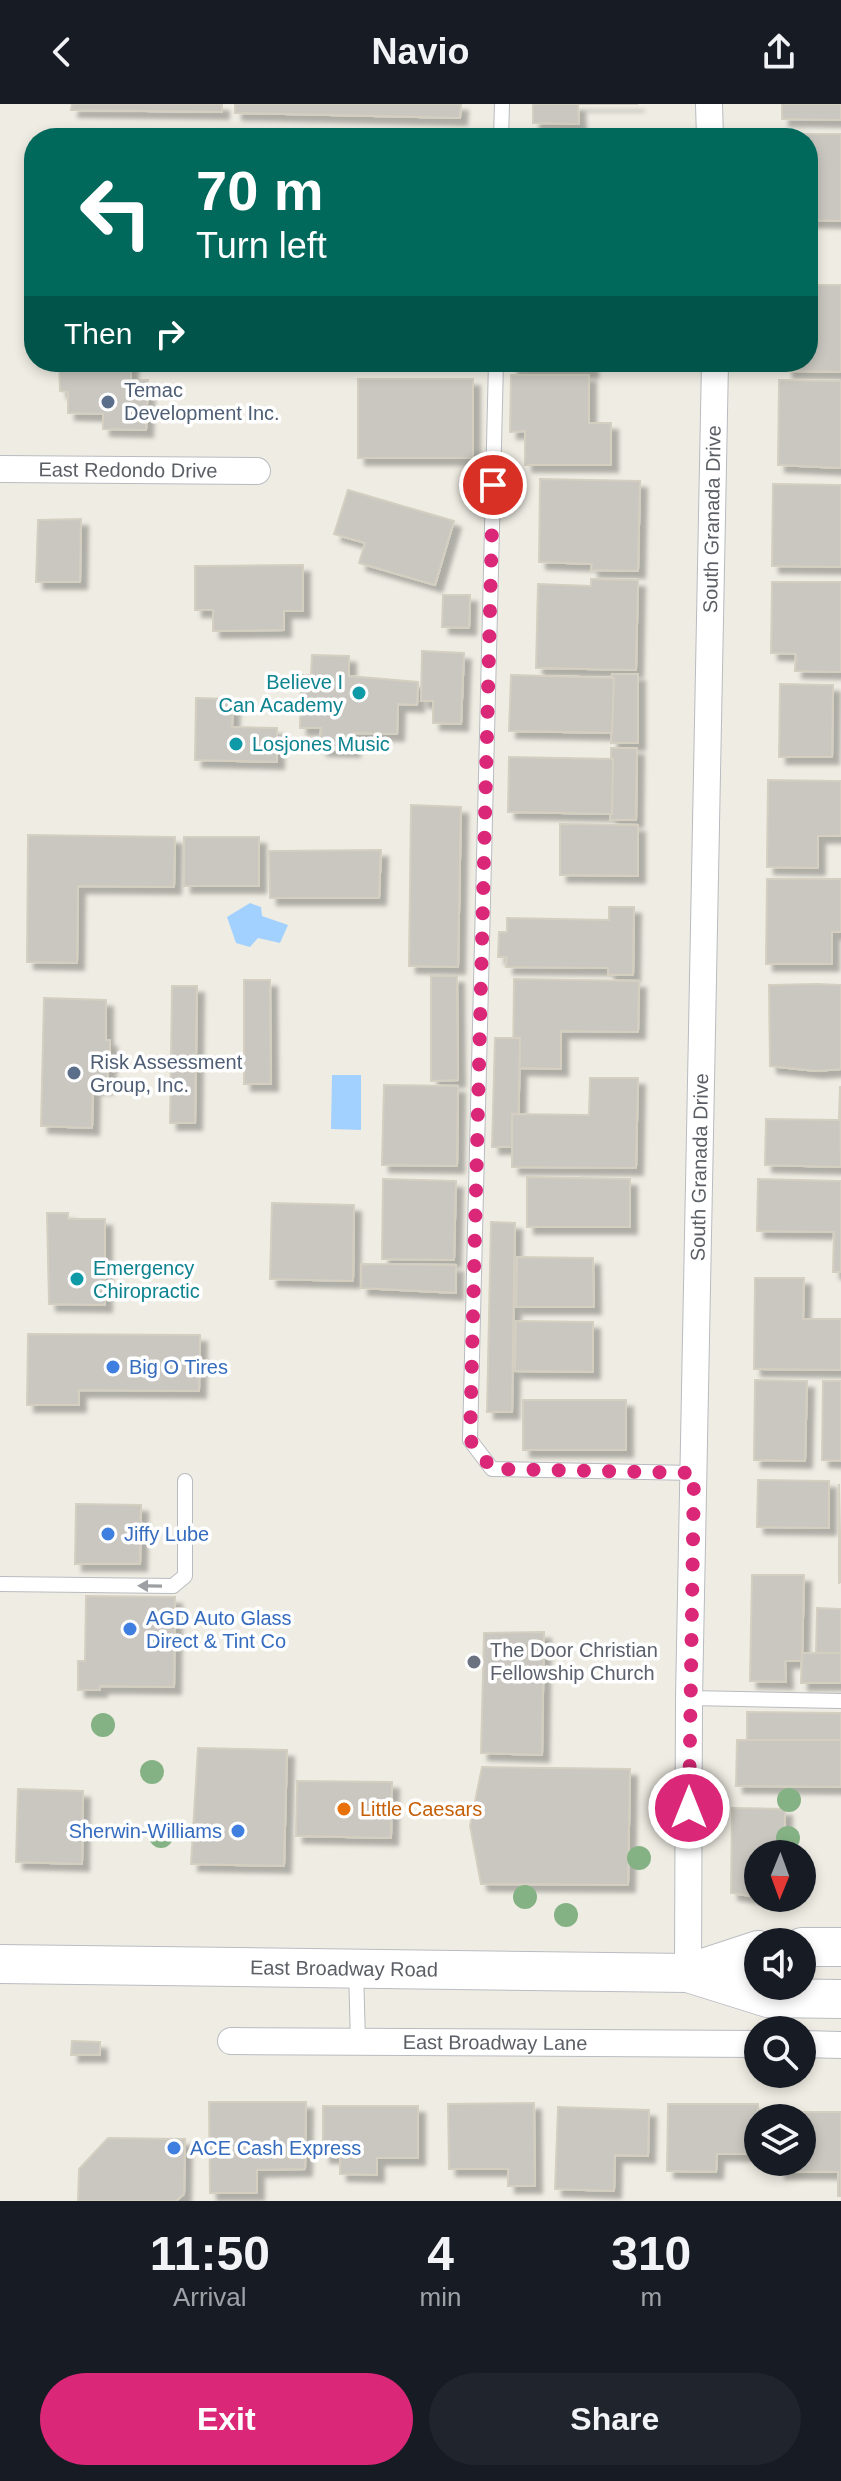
<!DOCTYPE html>
<html lang="en">
<head>
<meta charset="utf-8">
<style>
	:root { --surface:#171b24; --page:#20242c; --text:#f1f3f6; --muted:#9ea1a6; --accent:#db2777 }
	body { margin:0; font-family:Arial,sans-serif; background:var(--page); color:var(--text); height:100vh; display:flex; flex-direction:column; font-size:30px; white-space:nowrap }
	* { box-sizing:border-box; margin:0 }
	p { font-size:26px; color:var(--muted) }
	.icon { flex:none; width:44px; height:44px; fill:none; stroke:currentColor; stroke-width:2; stroke-linecap:round; stroke-linejoin:round }
	.map { position:relative; height:2097px; overflow:hidden }
	.panel { display:flex; flex-direction:column; background:var(--surface); flex:1 }
	.panel>* { flex:none }
	.banner { position:absolute; left:24px; top:24px; width:794px; height:244px; border-radius:32px; box-shadow:0 4px 12px #0003; background:#00695c; color:#fff; overflow:hidden }
	.needle { width:52px; rotate:181deg }
	.tools { position:absolute; left:744px; top:1736px; display:grid; gap:16px }
	.tools a { display:grid; place-items:center; width:72px; height:72px; border-radius:50%; background:var(--surface); box-shadow:0 4px 12px #0003; font-size:40px }
	.pin { position:absolute; display:grid; place-items:center; width:68px; height:68px; color:#fff; margin:-34px; border:4px solid #fff; border-radius:50%; box-shadow:0 2px 8px #0007 }
	.me { position:absolute; width:88px; margin:-44px; rotate:0deg; stroke-linejoin:round; filter:drop-shadow(0 0 6px #0008) }
	.turn { display:flex; align-items:center; gap:28px; height:168px; padding:0 40px; font-size:36px }
	.turn .icon { width:104px; height:104px; stroke-width:2.5 }
	.turn b { display:block; font-size:56px; line-height:68px }
	.then { display:flex; align-items:center; height:76px; padding:0 40px; background:#0003; gap:16px; font-size:30px }
	.eta { display:flex; justify-content:space-evenly; align-items:center; height:136px; text-align:center }
	.eta b { font-size:48px; font-weight:800; line-height:56px }
	.primary-button { display:flex; gap:16px; margin-top:auto; padding:16px 40px }
	.primary-button a { flex:1; height:92px; border-radius:48px; background:var(--accent); color:#fff; font-size:32px; font-weight:800; line-height:92px; text-align:center }
	.primary-button a+a { background:var(--page); color:var(--text) }
	header { display:flex; justify-content:space-between; align-items:center; height:104px; padding:0 40px; background:var(--surface); font-size:36px; font-weight:800 }
	.map>svg:first-child { display:block }
	.water { fill:#a3d1ff }
	.building { fill:#cac7c0; stroke:#d4cfc1; stroke-width:2; filter:url(#shadow) }
	.lines { fill:none; stroke-linecap:round; stroke-linejoin:round }
	.service-casing { stroke:#b8bbc0; stroke-width:16 }
	.minor-casing { stroke:#b8bbc0; stroke-width:28 }
	.secondary-casing { stroke:#b9bcc2; stroke-width:40 }
	.service { stroke:#fff; stroke-width:14 }
	.minor { stroke:#fff; stroke-width:26 }
	.secondary { stroke:#fff; stroke-width:38 }
	.tree { fill:#85b285 }
	.oneway { fill:#9d9fa3 }
	.route { stroke:#db2777; stroke-width:14; stroke-dasharray:0 25.2 }
	.service-dot { fill:#5c6f8a; stroke:#fff; stroke-width:3 }
	.culture-dot { fill:#0f9aa8; stroke:#fff; stroke-width:3 }
	.shop-dot { fill:#3f7fe0; stroke:#fff; stroke-width:3 }
	.worship-dot { fill:#6b7280; stroke:#fff; stroke-width:3 }
	.food-dot { fill:#e8710a; stroke:#fff; stroke-width:3 }
	.labels { text-anchor:middle; stroke-width:7; stroke-linejoin:round; paint-order:stroke }
	.service-label { font-size:20px; fill:#4e5e75; stroke:#fff; text-anchor:start }
	.street-label { font-size:20px; fill:#5b5f65; stroke:#fff }
	.culture-label { font-size:20px; fill:#0d838f; stroke:#fff; text-anchor:start }
	.shop-label { font-size:20px; fill:#366cbe; stroke:#fff; text-anchor:start }
	.worship-label { font-size:20px; fill:#5b616d; stroke:#fff; text-anchor:start }
	.food-label { font-size:20px; fill:#c56008; stroke:#fff; text-anchor:start }
</style>
</head>
<body>
<header><svg class="icon" aria-label="back" viewBox="0 0 24 24"><path d="M15 5l-7 7 7 7"/></svg>Navio<svg class="icon" aria-label="share" viewBox="0 0 24 24"><path d="M12 15V3M7 8l5-5 5 5M5 13v7h14v-7"/></svg></header>
<div class="map">
<svg width="841" height="2097" viewBox="0 0 841 2097">
	<defs>
		<filter id="shadow"><feDropShadow dx="7" dy="7" stdDeviation="2" flood-color="#0004"/></filter>
	</defs>
	<rect width="100%" height="100%" fill="#efede3"/>
	<g class="water">
		<polygon points="250,799 261,803 262,812 288,821 280,839 258,834 250,843 236,839 227,813"/>
		<polygon points="332,971 361,971 361,1026 331,1025"/>
	</g>
	<g class="building">
		<polygon points="72,0 222,0 222,8 71,6"/>
		<polygon points="235,0 461,0 460,14 235,9"/>
		<polygon points="533,0 638,0 578,0 579,20 533,19"/>
		<polygon points="782,0 841,0 841,16 782,15"/>
		<polygon points="637,30 637,34 518,34 518,32"/>
		<polygon points="787,30 841,30 841,117 808,116 808,34 787,34"/>
		<polygon points="249,31 476,32 476,34 249,34"/>
		<polygon points="808,181 841,181 841,268 786,267 786,258 808,258"/>
		<polygon points="59,258 131,258 131,276 148,276 146,326 103,325 103,310 68,309 68,288 60,287"/>
		<polygon points="511,258 591,258 591,267 511,265"/>
		<polygon points="511,271 589,271 589,319 611,319 611,361 525,361 525,327 510,328"/>
		<rect x="358" y="275" width="115" height="79"/>
		<polygon points="779,276 841,277 841,364 778,361"/>
		<polygon points="540,375 640,377 638,467 591,466 592,460 539,458"/>
		<polygon points="773,380 841,381 841,463 772,462"/>
		<polygon points="348,386 454,417 435,481 359,459 365,439 334,430"/>
		<polygon points="81,415 80,478 36,478 38,416"/>
		<polygon points="303,461 303,507 284,507 284,526 213,527 213,506 195,506 195,462"/>
		<polygon points="591,475 638,476 636,566 536,564 538,480 591,482"/>
		<polygon points="772,478 841,478 841,568 795,567 796,550 771,549"/>
		<polygon points="443,491 470,491 469,524 442,523"/>
		<polygon points="422,547 464,549 461,620 433,619 433,597 421,597"/>
		<polygon points="312,551 349,552 349,572 418,578 417,601 398,600 397,630 354,629 353,646 320,645 321,624 300,624 301,571 311,571"/>
		<polygon points="612,570 638,570 638,639 611,639"/>
		<polygon points="511,571 614,574 612,629 509,627"/>
		<polygon points="780,580 833,581 832,653 779,653"/>
		<polygon points="196,594 233,595 232,623 277,624 277,658 195,656"/>
		<polygon points="611,644 637,644 636,716 610,716"/>
		<polygon points="509,653 613,655 612,710 508,708"/>
		<polygon points="768,676 841,677 841,732 818,732 818,764 767,763"/>
		<polygon points="411,701 461,703 458,863 409,862"/>
		<polygon points="560,720 638,721 638,772 560,771"/>
		<polygon points="28,731 175,733 174,783 78,782 77,859 27,858"/>
		<rect x="184" y="733" width="75" height="49"/>
		<polygon points="381,746 379,794 270,794 269,747"/>
		<polygon points="767,775 841,775 841,828 832,828 832,860 766,860"/>
		<polygon points="609,803 634,803 633,871 608,871 608,864 506,863 507,853 498,853 499,828 507,828 507,814 609,816"/>
		<polygon points="431,872 457,872 458,976 431,977"/>
		<polygon points="514,875 639,877 638,928 561,927 561,965 513,964"/>
		<polygon points="244,876 270,876 271,980 244,980"/>
		<polygon points="817,880 841,881 841,965 816,967 770,962 769,881"/>
		<polygon points="172,882 197,882 195,1019 170,1019"/>
		<polygon points="44,894 106,896 106,936 110,936 110,955 106,983 93,983 92,1024 41,1022"/>
		<polygon points="495,934 520,934 518,1043 492,1043"/>
		<polygon points="590,974 638,974 636,1064 512,1063 512,1010 589,1011"/>
		<polygon points="384,981 458,982 457,1062 382,1061"/>
		<polygon points="840,982 841,1063 765,1061 766,1015 839,1016"/>
		<polygon points="527,1073 630,1075 630,1123 527,1123"/>
		<polygon points="383,1075 456,1077 454,1156 382,1155"/>
		<polygon points="758,1075 841,1077 841,1168 833,1168 834,1128 757,1127"/>
		<polygon points="272,1099 354,1101 353,1177 270,1175"/>
		<polygon points="47,1109 68,1109 68,1115 105,1115 105,1201 49,1200"/>
		<polygon points="491,1118 515,1119 512,1308 487,1308"/>
		<polygon points="517,1153 593,1154 594,1203 516,1203"/>
		<polygon points="361,1160 456,1161 456,1189 361,1184"/>
		<polygon points="755,1174 804,1174 803,1215 841,1215 841,1266 754,1265"/>
		<polygon points="516,1217 593,1218 593,1268 515,1267"/>
		<polygon points="28,1230 200,1231 199,1287 79,1286 79,1301 27,1301"/>
		<polygon points="755,1276 807,1277 805,1357 754,1356"/>
		<polygon points="823,1277 841,1277 841,1357 822,1356"/>
		<rect x="523" y="1296" width="103" height="50"/>
		<polygon points="758,1376 829,1377 829,1424 757,1423"/>
		<polygon points="839,1380 841,1478 839,1479"/>
		<polygon points="76,1400 141,1401 140,1460 75,1460"/>
		<polygon points="752,1471 804,1471 802,1557 785,1557 786,1578 750,1577"/>
		<polygon points="86,1492 175,1493 174,1583 100,1582 100,1586 78,1586 78,1557 85,1557"/>
		<polygon points="817,1504 841,1505 841,1549 816,1549"/>
		<polygon points="544,1528 542,1651 481,1649 484,1529"/>
		<polygon points="802,1549 841,1549 841,1579 801,1579"/>
		<polygon points="747,1608 841,1609 841,1640 747,1638"/>
		<polygon points="737,1636 841,1636 841,1683 736,1682"/>
		<polygon points="198,1644 287,1646 284,1762 191,1760"/>
		<polygon points="482,1663 630,1665 628,1781 481,1780 470,1722"/>
		<polygon points="297,1677 392,1678 391,1734 296,1732"/>
		<polygon points="18,1685 83,1687 82,1760 16,1758"/>
		<polygon points="732,1704 785,1705 785,1750 758,1750 758,1793 731,1789"/>
		<polygon points="72,1937 100,1938 100,1951 71,1951"/>
		<polygon points="209,1998 306,1998 305,2065 257,2066 257,2089 210,2089"/>
		<polygon points="534,1999 535,2082 508,2082 508,2065 449,2065 448,2000"/>
		<polygon points="668,2000 758,2000 757,2050 717,2050 716,2068 667,2067"/>
		<polygon points="323,2002 418,2002 418,2054 377,2054 377,2071 340,2070 340,2052 323,2052"/>
		<polygon points="558,2003 649,2006 648,2052 615,2051 614,2087 555,2085"/>
		<polygon points="778,2008 841,2008 841,2092 838,2092 838,2068 778,2068 778,2058 802,2058 802,2014 778,2014"/>
		<polygon points="108,2034 185,2035 184,2090 176,2097 78,2097 79,2065"/>
	</g>
	<g class="lines">
		<g class="service-casing">
			<g id="service">
				<polyline points="501,34 502,0"/>
				<polyline points="496,258 470,1336 492,1365 694,1369"/>
				<polyline points="0,1480 173,1482 185,1472 185,1377"/>
				<polyline points="689,1594 841,1597"/>
				<polyline points="356,1866 358,1938"/>
			</g>
		</g>
		<g class="minor-casing">
			<g id="minor">
				<polyline points="709,0 710,34"/>
				<path id="s1" d="M0,365L257,367"/>
				<path id="s2" d="M688,1869L689,1594L715,258"/>
				<path id="s3" d="M231,1937L758,1940"/>
				<polyline points="802,1940 841,1941"/>
			</g>
		</g>
		<g class="secondary-casing">
			<g id="secondary">
				<polyline points="802,1843 841,1843"/>
				<path id="s4" d="M0,1860L688,1869L768,1894L841,1895"/>
				<polyline points="688,1869 758,1846"/>
			</g>
		</g>
		<use href="#service" class="service"/>
		<use href="#minor" class="minor"/>
		<use href="#secondary" class="secondary"/>
	</g>
	<g class="tree">
		<circle cx="103" cy="1621" r="12"/>
		<circle cx="152" cy="1668" r="12"/>
		<circle cx="789" cy="1696" r="12"/>
		<circle cx="161" cy="1732" r="12"/>
		<circle cx="788" cy="1734" r="12"/>
		<circle cx="639" cy="1754" r="12"/>
		<circle cx="525" cy="1793" r="12"/>
		<circle cx="566" cy="1811" r="12"/>
	</g>
	<defs><path id="oneway-solid" d="M-6-.8H1V-3.2L6.5 0L1 3.2V.8H-6Z" transform="scale(2)"/></defs>
	<use class="oneway" href="#oneway-solid" transform="translate(150 1482) rotate(-179)"/>
	<g class="lines">
		<polyline class="route" points="493,381 470,1336 492,1365 694,1369 689,1704"/>
	</g>
	<g class="service-dot">
		<circle cx="108" cy="298" r="8"/>
		<circle cx="74" cy="969" r="8"/>
	</g>
	<g class="culture-dot">
		<circle cx="359" cy="589" r="8"/>
		<circle cx="236" cy="640" r="8"/>
		<circle cx="77" cy="1175" r="8"/>
	</g>
	<g class="shop-dot">
		<circle cx="113" cy="1263" r="8"/>
		<circle cx="108" cy="1430" r="8"/>
		<circle cx="130" cy="1525" r="8"/>
		<circle cx="238" cy="1727" r="8"/>
		<circle cx="174" cy="2044" r="8"/>
	</g>
	<circle class="worship-dot" cx="474" cy="1558" r="8"/>
	<circle class="food-dot" cx="344" cy="1705" r="8"/>
	<g class="labels">
		<g class="service-label">
			<text x="124" y="293">Temac<tspan x="124" dy="23">Development Inc.</tspan></text>
			<text x="90" y="965">Risk Assessment<tspan x="90" dy="23">Group, Inc.</tspan></text>
		</g>
		<g class="street-label">
			<text dy="7" stroke="none"><textPath href="#s1" startOffset="128">East Redondo Drive</textPath></text>
			<text dy="7" stroke="none"><textPath href="#s2" startOffset="1454">South Granada Drive</textPath></text>
			<text dy="7" stroke="none"><textPath href="#s2" startOffset="806">South Granada Drive</textPath></text>
			<text dy="7" stroke="none"><textPath href="#s4" startOffset="344">East Broadway Road</textPath></text>
			<text dy="7" stroke="none"><textPath href="#s3" startOffset="264">East Broadway Lane</textPath></text>
		</g>
		<g class="culture-label">
			<text x="343" y="585" text-anchor="end">Believe I<tspan x="343" dy="23">Can Academy</tspan></text>
			<text x="252" y="647">Losjones Music</text>
			<text x="93" y="1171">Emergency<tspan x="93" dy="23">Chiropractic</tspan></text>
		</g>
		<g class="shop-label">
			<text x="129" y="1270">Big O Tires</text>
			<text x="124" y="1437">Jiffy Lube</text>
			<text x="146" y="1521">AGD Auto Glass<tspan x="146" dy="23">Direct &amp; Tint Co</tspan></text>
			<text x="222" y="1734" text-anchor="end">Sherwin-Williams</text>
			<text x="190" y="2051">ACE Cash Express</text>
		</g>
		<g class="worship-label">
			<text x="490" y="1553">The Door Christian<tspan x="490" dy="23">Fellowship Church</tspan></text>
		</g>
		<g class="food-label">
			<text x="360" y="1712">Little Caesars</text>
		</g>
	</g>
</svg>
<div class="tools">
<a><svg class="needle" viewBox="-14 -14 28 28"><path d="M0-13l5 13h-10z" fill="#e53935"/><path d="M0 13l5-13h-10z" fill="#9ea1a6"/></svg></a>
<a><svg class="icon" aria-label="sound" viewBox="0 0 24 24"><path d="M4 9h4l5-4v14l-5-4H4zM17 9q2 3 0 6"/></svg></a>
<a><svg class="icon" aria-label="search" viewBox="0 0 24 24"><circle cx="10" cy="10" r="6"/><path d="M15 15l6 6"/></svg></a>
<a><svg class="icon" aria-label="layers" viewBox="0 0 24 24"><path d="M12 4l9 5-9 5-9-5zM3 14l9 5 9-5"/></svg></a>
</div>
<div class="pin" style="left:493px;top:381px;background:#d93025"><svg class="icon" aria-label="arrive" viewBox="0 0 24 24"><path d="M6 21V4h12l-3 4 3 4H6"/></svg></div>
<svg class="me" style="left:689px;top:1704px" viewBox="-20 -20 40 40"><circle r="17" fill="#db2777" stroke="#fff" stroke-width="3"/><path d="M0-11L8 9 0 5-8 9z" fill="#fff"/></svg>
<div class="banner">
<div class="turn"><svg class="icon" aria-label="left" viewBox="0 0 24 24"><path d="M17 20v-9H6M10 6l-5 5 5 5"/></svg><div><b>70 m</b>Turn left</div></div>
<div class="then">Then<svg class="icon" aria-label="right" viewBox="0 0 24 24"><path d="M7 20v-9h11M14 6l5 5-5 5"/></svg></div>
</div>
</div>
<section class="panel">
<div class="eta">
<div><b>11:50</b><p>Arrival</p></div>
<div><b>4</b><p>min</p></div>
<div><b>310</b><p>m</p></div>
</div>
<div class="primary-button"><a>Exit</a><a>Share</a></div>
</section>
</body>
</html>
